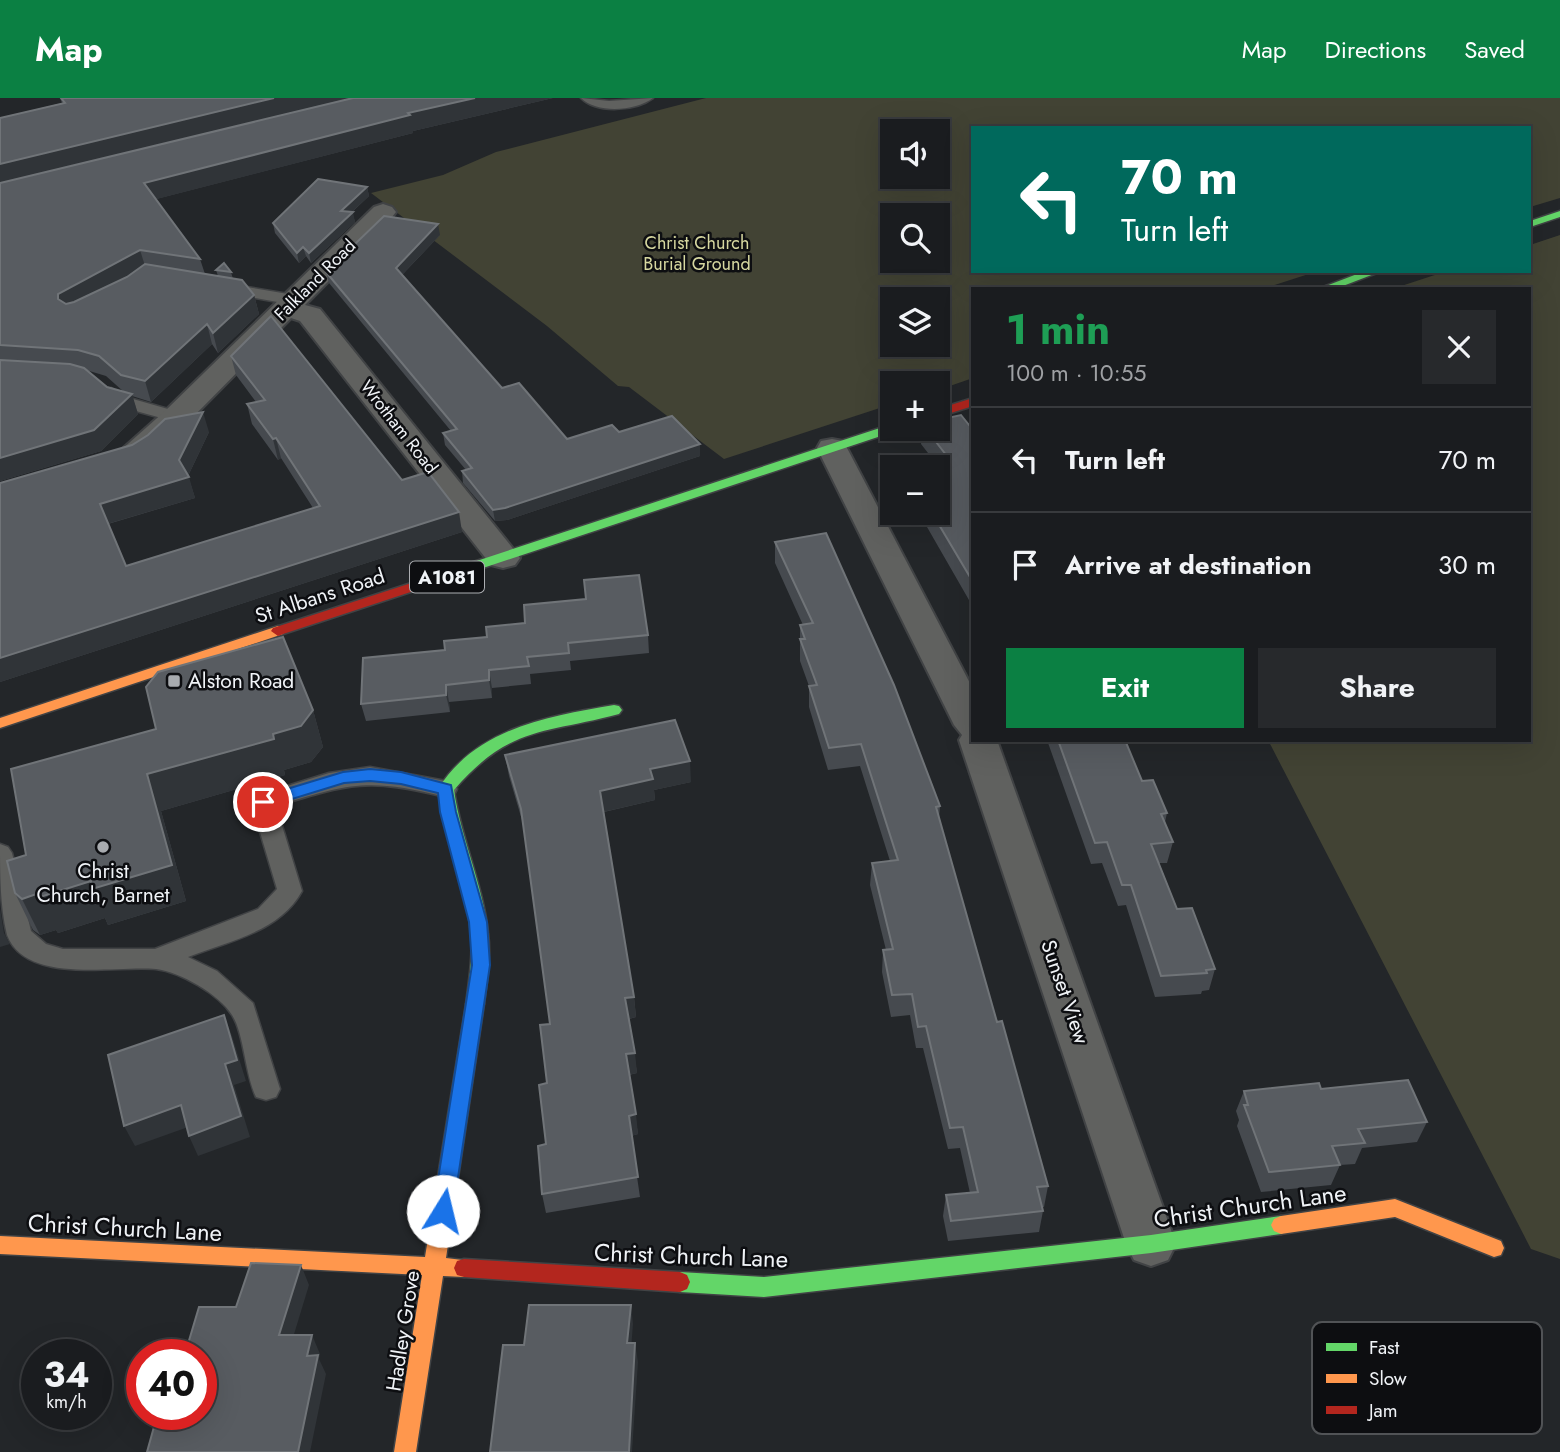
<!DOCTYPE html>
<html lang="en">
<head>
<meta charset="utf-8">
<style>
	:root { --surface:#1a1c1f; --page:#27292c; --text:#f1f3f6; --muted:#9fa1a4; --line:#383a3d; --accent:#0b8043 }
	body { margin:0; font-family:Jost,sans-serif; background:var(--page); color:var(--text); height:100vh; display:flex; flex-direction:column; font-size:26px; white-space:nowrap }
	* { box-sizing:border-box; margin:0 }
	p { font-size:23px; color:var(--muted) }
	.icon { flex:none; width:38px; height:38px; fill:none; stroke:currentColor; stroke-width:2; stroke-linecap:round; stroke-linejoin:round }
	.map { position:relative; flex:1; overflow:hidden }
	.details { position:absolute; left:971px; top:189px; width:560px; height:455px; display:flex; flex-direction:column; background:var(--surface); border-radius:0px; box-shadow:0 7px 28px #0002,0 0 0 2px var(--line) }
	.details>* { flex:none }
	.banner { position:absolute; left:971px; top:28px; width:560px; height:147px; border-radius:0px; box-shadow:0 7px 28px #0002,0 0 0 2px var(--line); background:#00695c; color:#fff; overflow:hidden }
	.buttons { position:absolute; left:880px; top:21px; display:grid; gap:14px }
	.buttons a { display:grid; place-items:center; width:70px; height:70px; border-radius:0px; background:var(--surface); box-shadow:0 7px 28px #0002,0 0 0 2px var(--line); font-size:35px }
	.speed { position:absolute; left:21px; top:1241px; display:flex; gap:14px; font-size:35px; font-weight:700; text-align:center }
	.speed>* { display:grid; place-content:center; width:91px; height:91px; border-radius:50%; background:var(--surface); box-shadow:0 7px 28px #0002,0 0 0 2px var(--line); line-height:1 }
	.speed small { font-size:18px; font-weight:400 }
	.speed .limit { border:10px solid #d22; background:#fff; color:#111 }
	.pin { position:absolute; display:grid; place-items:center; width:60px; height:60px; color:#fff; margin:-30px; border:4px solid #fff; border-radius:50%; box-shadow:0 2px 7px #0007 }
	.me { position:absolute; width:77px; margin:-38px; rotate:9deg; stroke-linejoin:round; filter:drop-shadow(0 0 5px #0008) }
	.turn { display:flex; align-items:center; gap:24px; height:147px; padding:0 35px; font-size:32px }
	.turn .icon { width:91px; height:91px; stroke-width:2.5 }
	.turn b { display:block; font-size:49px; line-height:60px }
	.round { display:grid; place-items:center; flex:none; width:74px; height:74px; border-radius:0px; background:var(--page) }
	.overview { display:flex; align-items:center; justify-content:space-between; height:119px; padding:0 35px }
	h1 { font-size:42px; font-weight:700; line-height:52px; color:#1e9e55 }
	.cta { display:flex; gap:14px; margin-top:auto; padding:14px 35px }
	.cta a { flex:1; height:80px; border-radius:0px; background:var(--accent); color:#fff; font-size:28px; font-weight:700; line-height:80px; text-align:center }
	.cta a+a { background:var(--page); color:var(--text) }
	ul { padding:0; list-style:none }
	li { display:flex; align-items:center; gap:21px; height:105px; padding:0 35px; border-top:2px solid var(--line) }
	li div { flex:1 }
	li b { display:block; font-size:26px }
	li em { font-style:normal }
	header { display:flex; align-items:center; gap:42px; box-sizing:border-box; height:98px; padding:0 35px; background:var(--accent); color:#fff }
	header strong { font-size:33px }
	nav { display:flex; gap:38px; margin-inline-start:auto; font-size:24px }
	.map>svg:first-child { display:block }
	.green { fill:#424334; fill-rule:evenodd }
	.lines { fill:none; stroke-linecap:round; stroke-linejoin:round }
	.lane-casing { stroke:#414345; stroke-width:3 }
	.street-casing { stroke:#414345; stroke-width:4 }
	.fast-casing { stroke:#414345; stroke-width:3 }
	.slow-casing { stroke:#414345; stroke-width:3 }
	.jam-casing { stroke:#414345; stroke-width:3 }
	.lane { fill:#60615f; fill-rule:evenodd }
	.street { fill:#60615f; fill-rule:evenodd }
	.fast { fill:#63d668; fill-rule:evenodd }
	.slow { fill:#ff974d; fill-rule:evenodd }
	.jam { fill:#b3261e; fill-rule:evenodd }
	.wall { fill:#464a4f; fill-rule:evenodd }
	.shaded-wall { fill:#303438 }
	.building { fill:#585c61; stroke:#707478; stroke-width:2 }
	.route { fill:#1a73e8; stroke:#114b97; stroke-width:2 }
	.poi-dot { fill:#a8abaf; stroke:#0d0e11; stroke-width:2.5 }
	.labels { text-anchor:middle; stroke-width:5; stroke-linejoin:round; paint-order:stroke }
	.far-park-label { font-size:18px; fill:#d7d8a0; stroke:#0d0e11 }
	.far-street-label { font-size:18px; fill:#f0f3f7; stroke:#0d0e11 }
	.shield { fill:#0d0e11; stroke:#acaeb2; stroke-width:2 }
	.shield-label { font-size:19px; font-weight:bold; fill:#f0f3f7 }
	.street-label { font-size:21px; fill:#f0f3f7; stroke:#0d0e11 }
	.poi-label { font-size:21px; fill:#f0f3f7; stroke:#0d0e11; text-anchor:start }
	.near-street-label { font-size:24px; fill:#f0f3f7; stroke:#0d0e11 }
	.key { fill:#0d0e11; stroke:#515356; stroke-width:2 }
	.key-label { font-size:19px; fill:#f0f3f7 }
</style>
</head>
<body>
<header>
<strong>Map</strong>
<nav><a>Map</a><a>Directions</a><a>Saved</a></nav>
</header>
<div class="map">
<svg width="1560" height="1354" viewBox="0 0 1560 1354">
	<rect width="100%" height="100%" fill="#232629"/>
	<g class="green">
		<path d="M706,0H1560V100L1530,109V30H973V173H1318L1262,191H973V280L938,292V285H892V306L724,361L629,289L618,288L547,228L371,95L443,77L496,54ZM892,33H938V79H892ZM892,117H938V163H892ZM892,201H938V247H892Z"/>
		<polygon points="1560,137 1560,1161 1531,1151 1268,642 1530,642 1530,191 1392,191 1447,173 1530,173 1530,147"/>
	</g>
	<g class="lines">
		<g class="lane-casing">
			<g id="lane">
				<path d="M581,0L609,3L653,0C636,13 597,16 581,0Z"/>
				<polygon points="223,185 294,197 302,202 294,207 217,193 217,187"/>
				<polygon points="111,290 126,299 182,315 185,319 176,324 114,307 102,295"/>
				<path d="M370,669L446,683L454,685L457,691L454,697L446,699C368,680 351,685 276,708L302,793C280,834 228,843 188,859L217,873L253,905L280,991L276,999L266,1002L256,999C245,976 244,935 232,917C219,896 180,874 156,871C115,867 26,887 7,837C0,808 0,776 0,746L8,749L12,755L31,833L46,846L63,851H155L258,811L277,791L251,704L255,698L329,675Z"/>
			</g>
		</g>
		<g class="street-casing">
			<g id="street">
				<polygon points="383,106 392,109 396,114 392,119 305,207 320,211 515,453 520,460 515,467 503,470 491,467 300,223 291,220 187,325 146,360 135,362 124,360 120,353 165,313 374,109"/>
				<polygon points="832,341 843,343 847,350 973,591 973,642 997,642 1176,1146 1168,1162 1151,1168 1134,1162 1126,1146 959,642 962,637 954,627 817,350 821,343"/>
			</g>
		</g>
		<g class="fast-casing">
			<g id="fast">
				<polygon points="1560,113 1560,119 1530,129 1530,123"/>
				<polygon points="1365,173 1382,173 1335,191 1318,191"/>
				<polygon points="892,326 892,331 898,331 896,333 441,484 436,485 429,481 431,478"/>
				<path d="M614,607L619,608L622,612L619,616C545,636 510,627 454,692C461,741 483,786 488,835C491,859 487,883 484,906L481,911L475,913L469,911L466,906C469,883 473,859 471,835C466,786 444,740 438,691C476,630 549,618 614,607Z"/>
				<polygon points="1281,1118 1288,1121 1291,1127 1288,1133 1281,1136 1151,1155 764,1199 680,1194 673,1191 670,1184 673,1177 680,1174 764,1179 1151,1137"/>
			</g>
		</g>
		<g class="slow-casing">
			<g id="slow">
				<polygon points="278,528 285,533 283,536 0,630 0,620"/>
				<polygon points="475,899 481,901 484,906 446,1160 471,1163 474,1170 471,1177 464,1179 443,1178 416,1354 394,1354 422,1177 0,1156 0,1138 425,1159 466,906 469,901"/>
				<polygon points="1395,1101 1501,1143 1504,1150 1501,1157 1494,1159 1395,1119 1281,1136 1274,1133 1271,1127 1274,1121 1281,1118"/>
			</g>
		</g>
		<g class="jam-casing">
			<g id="jam">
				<polygon points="973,300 973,308 938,319 938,311"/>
				<polygon points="436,477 443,481 441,484 283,536 278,538 271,533 273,530"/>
				<polygon points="464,1161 680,1174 687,1177 690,1184 687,1191 680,1194 464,1179 457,1177 454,1170 457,1163"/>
			</g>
		</g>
		<use href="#lane" class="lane"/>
		<use href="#street" class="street"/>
		<use href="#fast" class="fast"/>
		<use href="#slow" class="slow"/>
		<use href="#jam" class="jam"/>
	</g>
	<g class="wall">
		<path d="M60,0H350L189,40L353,0H553L413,33V35L156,101L200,161L205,176L218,178L216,172L231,174L233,181L254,197L259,216L218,255L212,246L151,304L132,298L138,316L101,353L0,383V20L62,5ZM86,272L106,278L124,294L107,289Z"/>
		<polygon points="367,89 369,98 352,114 355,124 311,165 306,158 299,165 275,135 273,125"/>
		<polygon points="440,137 402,177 502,290 567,341 619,334 700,358 507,422 495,423 463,385 462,373 466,372 445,347 443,335 451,333 329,185 326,174"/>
		<polygon points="231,258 402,382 462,434 0,584 0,385 209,334 188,378 195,400 108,426 126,468 313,410 281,360 278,362 252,326 247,306 256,304 236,277"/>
		<polygon points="922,331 973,332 973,509 927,429 928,415 938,415 938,369 916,369 916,368 935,364 921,346"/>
		<polygon points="775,444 940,708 939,720 997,924 1048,1088 1044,1109 1042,1109 1043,1113 1039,1134 948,1143 943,1118 946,1097 970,1095 960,1050 948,1051 923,950 916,950 910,917 891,919 882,874 883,852 886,852 870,787 872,765 890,763 860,668 828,672 809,609 809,588 800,563 800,527 803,527 775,465"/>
		<polygon points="525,525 648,537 649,555 570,563 571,572 530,576 531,586 492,590 492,600 449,604 450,614 366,623 361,606 445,552"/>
		<polygon points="313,612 323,649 311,664 284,672 285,677 161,713 186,803 108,827 105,820 58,835 56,832 40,837 33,832 15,795 26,757"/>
		<polygon points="1047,642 1125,642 1142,683 1167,715 1165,724 1173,744 1167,765 1159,765 1177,811 1215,871 1209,892 1202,893 1201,896 1155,899 1126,807 1118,808 1102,765 1091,766"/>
		<polygon points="505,657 691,684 654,692 655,702 604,714 634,899 636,919 629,921 637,975 629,977 638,1036 631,1038 640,1099 546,1115 542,1096 546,1046 550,926 524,729 509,678"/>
		<polygon points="1321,991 1427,1024 1417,1044 1362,1050 1355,1066 1340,1067 1331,1087 1261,1094 1237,1028 1239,1022 1236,1013 1244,993"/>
	</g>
	<g class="shaded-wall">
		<polygon points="274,0 350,0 0,86 0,66"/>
		<polygon points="475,0 553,0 413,33 413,35 149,103 144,85 408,15"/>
		<polygon points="367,89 369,98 343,122 341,113"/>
		<polygon points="353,114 355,124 311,165 309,155"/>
		<polygon points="438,126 440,137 398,181 396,170"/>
		<polygon points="303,149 306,158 299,165 297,155"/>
		<polygon points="140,152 146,171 65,220 58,201 58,196"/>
		<polygon points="254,197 259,216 218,255 213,235"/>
		<polygon points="207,226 212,246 151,304 145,283"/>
		<polygon points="132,296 138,316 101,353 0,383 0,360"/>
		<polygon points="203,314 209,334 187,380 189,379 195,400 107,426 100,406 179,362"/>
		<polygon points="276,340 281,360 278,362 273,341"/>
		<polygon points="700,346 700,358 507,422 495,423 493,412"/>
		<polygon points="459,414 462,434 0,584 0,560"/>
		<polygon points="489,572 492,590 492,600 489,582"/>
		<polygon points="446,587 449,604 450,614 446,597"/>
		<polygon points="313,612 323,649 311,664 284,672 285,677 161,713 186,803 108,827 105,820 58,835 56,832 40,837 22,801 147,676 273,636"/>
		<polygon points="690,663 691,684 654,692 655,702 603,714 600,693 650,671"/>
		<polygon points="0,810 4,835 10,846 0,849"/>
		<polygon points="634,899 636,919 628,921 625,900"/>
		<polygon points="224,917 232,938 246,983 234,987 250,1039 198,1058 189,1038 225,966"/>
		<polygon points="635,955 637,975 628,977 626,956"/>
		<polygon points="181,1007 191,1028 135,1048 124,1028"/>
		<polygon points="636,1016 638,1036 631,1038 629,1018"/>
		<polygon points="301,1167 309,1187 288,1256 279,1237"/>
		<polygon points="631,1207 633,1226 630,1264 627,1245"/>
		<polygon points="312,1237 320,1256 319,1261 326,1276 310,1354 298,1354 307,1258"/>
		<polygon points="635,1245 638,1264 632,1354 629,1354"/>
	</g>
	<g class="building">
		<polygon points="61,0 274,0 0,66 0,20 65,5"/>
		<polygon points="353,0 475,0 408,15 410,17 144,85 200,161 140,152 58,196 58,201 66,206 74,204 127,179 145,166 242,182 254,197 213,235 207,226 145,283 121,277 99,258 78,252 0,247 0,85"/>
		<polygon points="318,81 367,89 341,113 353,114 309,155 303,149 297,155 273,125"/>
		<polygon points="384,118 438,126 396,170 502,290 519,285 567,341 612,327 619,334 672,318 700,346 505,410 493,412 462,373 472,370 443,335 457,331 326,174"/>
		<polygon points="224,165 231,174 216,172"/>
		<polygon points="271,218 402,382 428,374 459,414 0,560 0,385 132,347 148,337 165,321 203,314 179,362 189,379 100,406 126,468 320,408 276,340 273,341 247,306 265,302 231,258"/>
		<polygon points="0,262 70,266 84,270 107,289 132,296 94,332 0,360"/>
		<polygon points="961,317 973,332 973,484 932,415 938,415 938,407 940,407 938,404 938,369 917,369 916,368 950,362 926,331 938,331 938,322"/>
		<polygon points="826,435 894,587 940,708 936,709 997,924 1002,923 1048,1088 1037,1089 1043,1113 951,1123 946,1097 978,1094 963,1029 950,1030 926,928 918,929 912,896 892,897 883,852 893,851 872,765 898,762 861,646 829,650 809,588 817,587 800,541 805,541 800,527 813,525 775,444"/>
		<polygon points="639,477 648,537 568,545 569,555 527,559 529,568 489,572 489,582 446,587 446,597 361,606 363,560 445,552 444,543 487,539 486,529 525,525 524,507 586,501 584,482"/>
		<polygon points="283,539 313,612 301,628 273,636 274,641 147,676 172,767 92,791 91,783 40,799 39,795 22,801 15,795 7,763 26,757 11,671 156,631 146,589 158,574"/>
		<polygon points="675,622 690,663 650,671 653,681 600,693 634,899 625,900 635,955 626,956 636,1016 629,1018 638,1079 542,1096 538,1048 546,1046 539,987 547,985 540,927 550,926 521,711 505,657"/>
		<polygon points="1058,642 1125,642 1142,683 1153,682 1167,715 1161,716 1173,744 1151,746 1177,811 1192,810 1215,871 1206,872 1207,875 1161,878 1131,787 1122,787 1107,744 1095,745"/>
		<polygon points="224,917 237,962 225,966 241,1018 189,1038 181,1007 124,1028 108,957"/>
		<polygon points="1408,982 1427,1024 1358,1031 1365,1045 1332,1048 1340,1067 1269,1074 1244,1007 1248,1007 1244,993 1319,985 1321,991"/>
		<polygon points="251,1165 301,1167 279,1237 312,1237 307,1258 318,1257 298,1354 147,1354 157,1318 167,1318 168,1316 201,1316 201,1256 185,1256 199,1209 236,1209"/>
		<polygon points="529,1207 631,1207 627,1245 635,1245 629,1354 490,1354 503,1247 524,1247"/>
	</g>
	<polygon class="route" points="370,671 401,674 451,687 456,714 487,824 490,867 453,1113 450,1120 443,1122 435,1120 433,1113 472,867 469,824 440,714 438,695 401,686 370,683 344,685 263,710 255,704 257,700 343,674"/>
	<g class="poi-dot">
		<rect x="167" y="576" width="14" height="14" rx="3.5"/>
		<circle cx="103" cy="749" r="7"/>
	</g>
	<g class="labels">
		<g class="far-park-label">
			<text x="697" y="151">Christ Church<tspan x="697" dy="21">Burial Ground</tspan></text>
		</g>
		<g class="far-street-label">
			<text transform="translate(315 182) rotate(-45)" y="6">Falkland Road</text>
			<text transform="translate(399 329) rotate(52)" y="6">Wrotham Road</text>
		</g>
		<rect class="shield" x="410" y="463.5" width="74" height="31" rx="5"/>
		<g class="shield-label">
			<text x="447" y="486">A1081</text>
		</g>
		<g class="street-label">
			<text transform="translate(320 498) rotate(-18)" y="7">St Albans Road</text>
			<text transform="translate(1065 894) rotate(71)" y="7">Sunset View</text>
			<text transform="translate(403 1233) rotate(-81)" y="7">Hadley Grove</text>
		</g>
		<g class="poi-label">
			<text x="188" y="590">Alston Road</text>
			<text x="103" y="780" text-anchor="middle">Christ<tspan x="103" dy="24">Church, Barnet</tspan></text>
		</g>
		<g class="near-street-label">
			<text transform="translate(1250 1108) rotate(-8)" y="8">Christ Church Lane</text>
			<text transform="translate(125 1130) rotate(3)" y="8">Christ Church Lane</text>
			<text transform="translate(691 1158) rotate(2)" y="8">Christ Church Lane</text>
		</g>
	</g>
	<rect x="1312" y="1224" width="230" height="112" rx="10" class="key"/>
	<rect x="1326" y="1245" width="31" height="8" fill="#63d668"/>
	<rect x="1326" y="1276" width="31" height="9" fill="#ff974d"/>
	<rect x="1326" y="1308" width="31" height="8" fill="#b3261e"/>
	<g class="key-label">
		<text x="1369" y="1256">Fast</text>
		<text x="1369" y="1287">Slow</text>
		<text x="1369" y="1319">Jam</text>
	</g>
</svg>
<div class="buttons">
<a><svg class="icon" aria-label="sound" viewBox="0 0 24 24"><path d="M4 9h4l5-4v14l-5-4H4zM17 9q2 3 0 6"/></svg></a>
<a><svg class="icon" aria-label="search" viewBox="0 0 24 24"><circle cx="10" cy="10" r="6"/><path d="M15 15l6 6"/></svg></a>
<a><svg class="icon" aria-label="layers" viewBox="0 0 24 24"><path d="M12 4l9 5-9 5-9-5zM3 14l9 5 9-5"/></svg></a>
<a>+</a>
<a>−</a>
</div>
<div class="speed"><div>34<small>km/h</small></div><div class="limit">40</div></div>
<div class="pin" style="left:263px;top:704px;background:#d93025"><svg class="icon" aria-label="arrive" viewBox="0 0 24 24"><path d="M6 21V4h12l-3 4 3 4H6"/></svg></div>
<svg class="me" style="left:443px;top:1113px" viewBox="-20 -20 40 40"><circle r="19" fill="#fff"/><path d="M0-13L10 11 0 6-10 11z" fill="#1a73e8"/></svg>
<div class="banner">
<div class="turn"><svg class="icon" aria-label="left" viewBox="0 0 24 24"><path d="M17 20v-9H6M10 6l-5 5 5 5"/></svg><div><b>70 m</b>Turn left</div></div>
</div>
<section class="details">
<div class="overview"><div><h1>1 min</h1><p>100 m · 10:55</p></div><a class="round"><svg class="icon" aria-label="close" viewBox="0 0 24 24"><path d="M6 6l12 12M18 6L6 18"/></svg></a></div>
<ul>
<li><svg class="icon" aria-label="left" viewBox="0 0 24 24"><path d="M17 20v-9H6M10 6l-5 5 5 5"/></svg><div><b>Turn left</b></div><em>70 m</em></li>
<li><svg class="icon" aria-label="arrive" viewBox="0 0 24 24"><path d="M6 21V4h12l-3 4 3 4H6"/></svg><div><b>Arrive at destination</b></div><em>30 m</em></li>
</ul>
<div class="cta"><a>Exit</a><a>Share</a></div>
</section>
</div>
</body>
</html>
